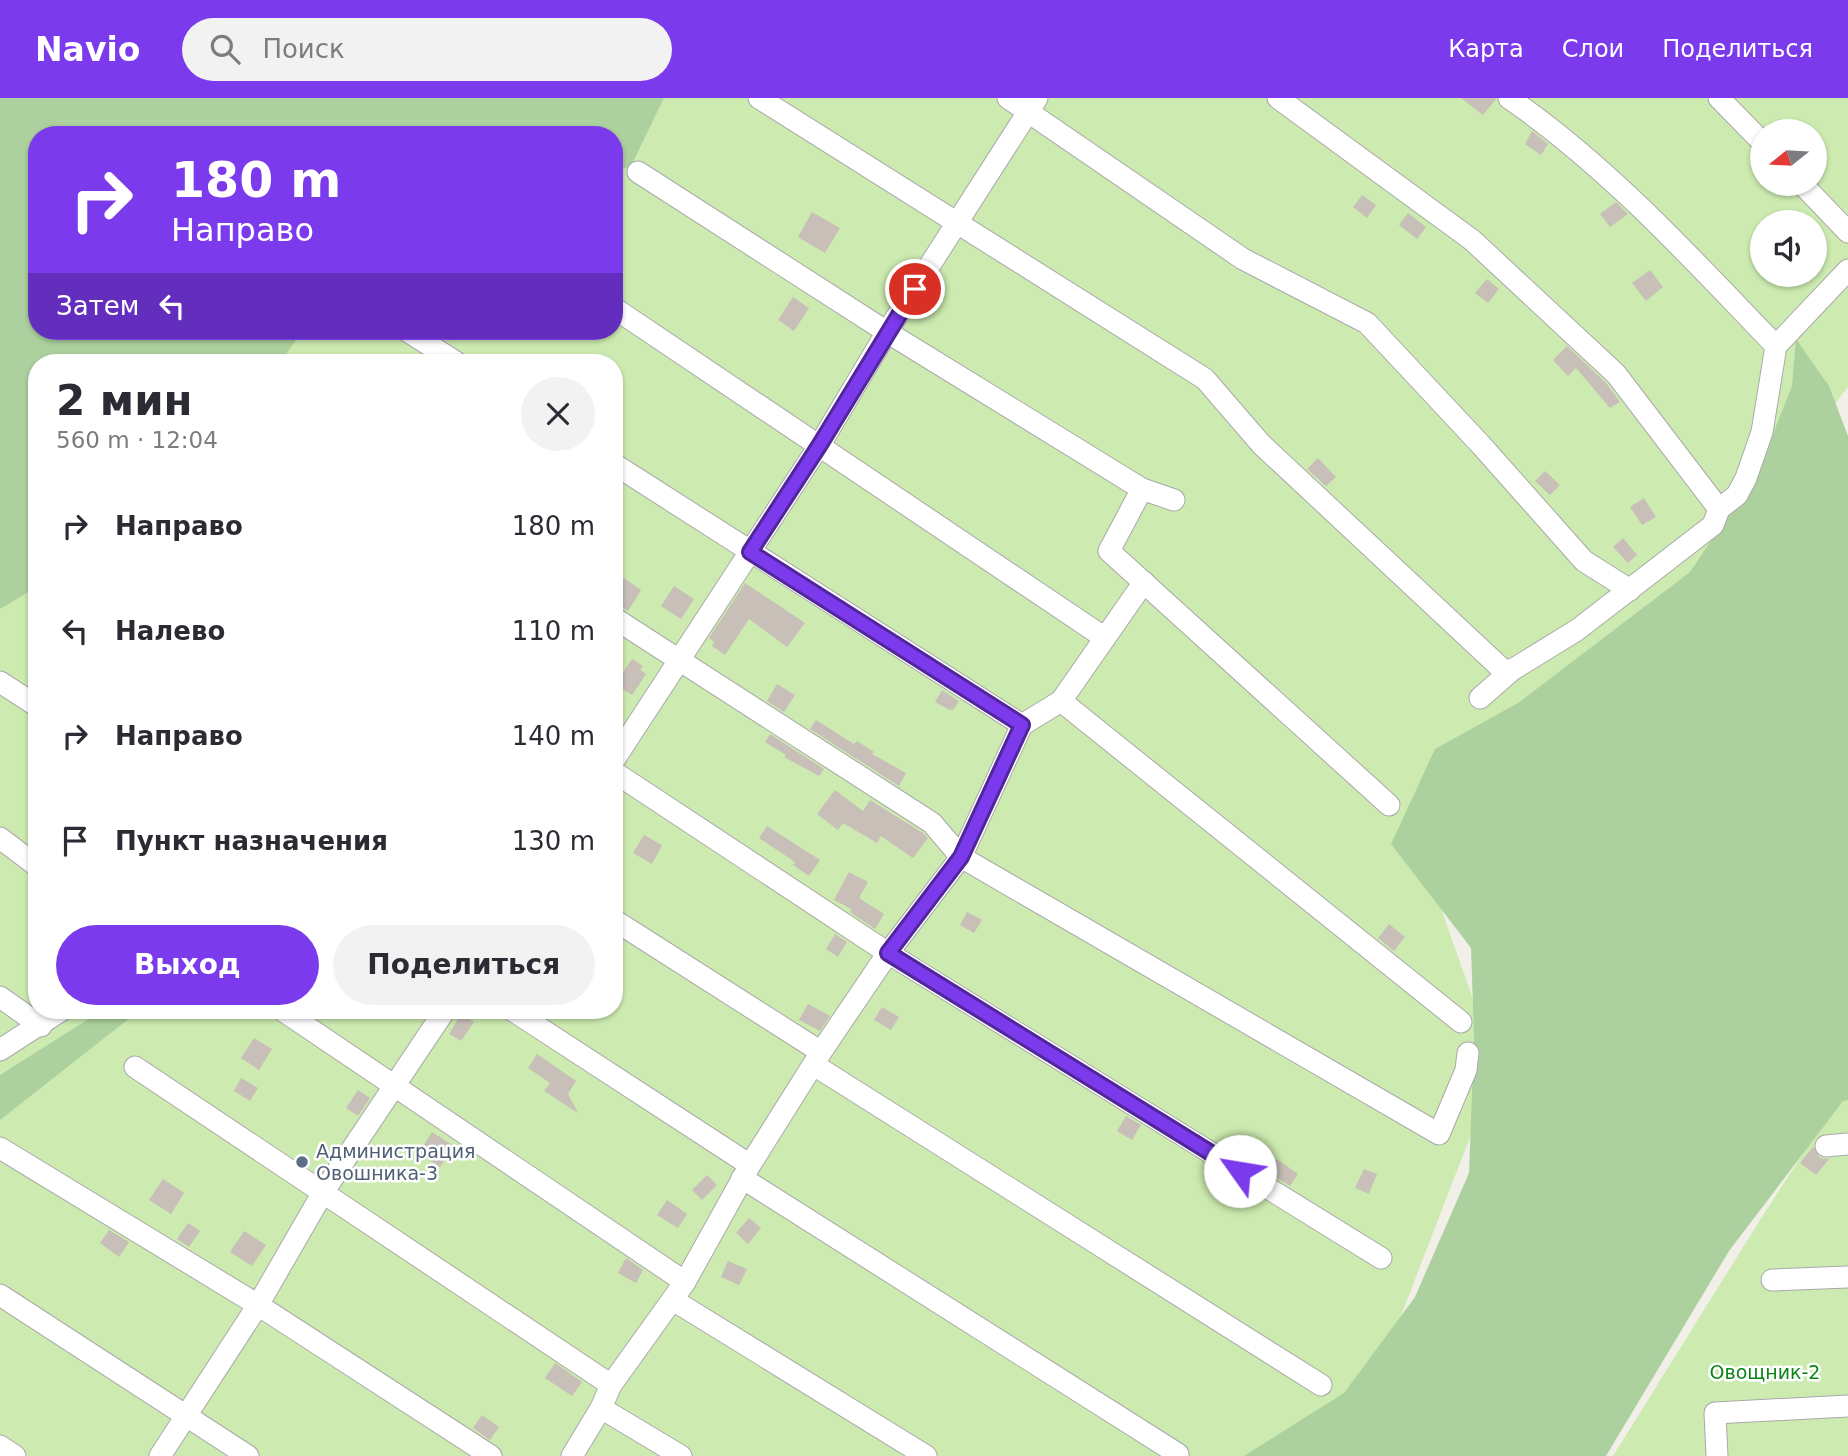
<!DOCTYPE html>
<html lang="ru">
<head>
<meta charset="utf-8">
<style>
	:root { --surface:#fff; --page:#f2f2f3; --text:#2b2b33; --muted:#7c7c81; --accent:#7c3aed }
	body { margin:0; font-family:"DejaVu Sans",sans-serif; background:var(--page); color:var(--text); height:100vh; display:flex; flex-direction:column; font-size:26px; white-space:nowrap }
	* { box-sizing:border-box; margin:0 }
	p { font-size:23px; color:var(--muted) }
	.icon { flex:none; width:38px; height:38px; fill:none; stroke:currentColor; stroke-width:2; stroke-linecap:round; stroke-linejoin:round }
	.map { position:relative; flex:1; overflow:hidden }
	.panel { position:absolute; left:28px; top:256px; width:595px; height:665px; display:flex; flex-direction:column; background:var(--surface); border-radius:28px; box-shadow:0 2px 5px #0004 }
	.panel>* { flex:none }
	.hud { position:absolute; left:28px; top:28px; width:595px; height:214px; border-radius:28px; box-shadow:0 2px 5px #0004; background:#7c3aed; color:#fff; overflow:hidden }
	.needle { width:46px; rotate:252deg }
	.controls { position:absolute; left:1750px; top:21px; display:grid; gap:14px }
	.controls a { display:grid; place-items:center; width:77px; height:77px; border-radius:50%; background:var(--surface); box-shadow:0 2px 5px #0004; font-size:35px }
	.pin { position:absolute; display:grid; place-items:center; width:60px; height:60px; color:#fff; margin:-30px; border:4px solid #fff; border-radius:50%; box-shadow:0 2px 7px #0007 }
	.me { position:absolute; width:77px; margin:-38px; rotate:302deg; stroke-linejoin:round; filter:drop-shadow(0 0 5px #0008) }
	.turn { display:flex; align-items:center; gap:24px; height:147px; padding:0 28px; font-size:32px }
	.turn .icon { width:91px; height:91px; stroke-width:2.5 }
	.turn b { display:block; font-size:49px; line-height:60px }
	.then { display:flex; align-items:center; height:66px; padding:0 28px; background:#0003; gap:14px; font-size:26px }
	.round { display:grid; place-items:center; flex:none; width:74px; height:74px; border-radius:37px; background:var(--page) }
	.head { display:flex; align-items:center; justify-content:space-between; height:119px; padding:0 28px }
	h1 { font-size:42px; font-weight:600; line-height:52px }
	.cta { display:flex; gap:14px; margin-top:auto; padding:14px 28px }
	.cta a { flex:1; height:80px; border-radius:42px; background:var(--accent); color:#fff; font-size:28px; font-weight:600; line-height:80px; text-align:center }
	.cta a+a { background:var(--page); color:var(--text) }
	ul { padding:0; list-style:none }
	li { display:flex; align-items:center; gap:21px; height:105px; padding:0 28px }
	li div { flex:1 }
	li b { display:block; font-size:26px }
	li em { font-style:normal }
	header { display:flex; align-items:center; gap:42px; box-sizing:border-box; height:98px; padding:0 35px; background:var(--accent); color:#fff }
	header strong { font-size:33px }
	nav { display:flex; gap:38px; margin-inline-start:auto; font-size:24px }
	.search { width:490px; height:63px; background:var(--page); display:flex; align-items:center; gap:18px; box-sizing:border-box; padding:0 24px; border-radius:38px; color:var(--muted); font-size:26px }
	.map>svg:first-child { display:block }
	.grass { fill:#cdebb0; fill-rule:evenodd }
	.forest { fill:#add19e }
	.building { fill:#c7bfb8 }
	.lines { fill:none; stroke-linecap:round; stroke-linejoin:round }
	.minor-casing { stroke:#a9a9a9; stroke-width:23 }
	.minor { stroke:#fff; stroke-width:21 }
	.route-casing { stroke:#51269a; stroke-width:18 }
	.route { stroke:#7c3aed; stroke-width:12 }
	.service-dot { fill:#5c6f8a; stroke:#fff; stroke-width:2.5 }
	.labels { text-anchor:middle; stroke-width:5; stroke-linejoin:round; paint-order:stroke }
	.service-label { font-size:19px; fill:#4e5e75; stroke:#fff; text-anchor:start }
	.park-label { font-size:19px; fill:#0c8416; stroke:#fff }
</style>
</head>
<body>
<header>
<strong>Navio</strong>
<div class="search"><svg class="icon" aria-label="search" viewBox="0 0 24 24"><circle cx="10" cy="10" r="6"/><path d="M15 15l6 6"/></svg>Поиск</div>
<nav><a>Карта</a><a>Слои</a><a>Поделиться</a></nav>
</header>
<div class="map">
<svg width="1848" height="1358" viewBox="0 0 1848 1358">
	<rect width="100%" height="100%" fill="#f2efe9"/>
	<g class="grass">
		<path d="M648,0H1848V289L1667,515L1414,734L1497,969L1350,1350L1338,1358H0V467L37,457V912H614V264H230L257,233H614V43ZM1762,33H1815V86H1762ZM1762,124H1815V177H1762Z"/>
		<polygon points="1848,1001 1848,1358 1613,1358 1760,1122 1837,1003"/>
	</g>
	<g class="forest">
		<polygon points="0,0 664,0 631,68 614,74 614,37 37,37 37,233 302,233 281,264 37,264 37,489 0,511"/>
		<polygon points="1796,241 1829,288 1848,338 1848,1002 1843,1003 1729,1153 1606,1358 1244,1358 1344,1295 1415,1199 1469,1075 1474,938 1471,850 1391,746 1435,651 1518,605 1690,474 1759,371 1792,288"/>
		<polygon points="103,912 140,912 0,1022 0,977"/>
	</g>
	<g class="building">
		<polygon points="1461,0 1496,0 1496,1 1483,17"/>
		<polygon points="1532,33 1548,46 1541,57 1525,46"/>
		<polygon points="1362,97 1376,107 1367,120 1353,109"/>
		<polygon points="1616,104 1628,116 1610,129 1600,116"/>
		<polygon points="812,114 840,130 825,155 798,139"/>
		<polygon points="1408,115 1426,129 1417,141 1399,127"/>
		<polygon points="1650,172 1663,189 1646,203 1632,185"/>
		<polygon points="1487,181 1499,191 1488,205 1475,195"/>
		<polygon points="793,199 809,210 794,233 778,222"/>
		<polygon points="1567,248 1606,285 1620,304 1610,310 1576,270 1568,278 1553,262"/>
		<polygon points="1318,360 1336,379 1326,388 1307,371"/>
		<polygon points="1545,373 1560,387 1550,397 1535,383"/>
		<polygon points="1644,400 1656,419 1642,427 1630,409"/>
		<polygon points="1623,440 1637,457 1628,465 1613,449"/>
		<polygon points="624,480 641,492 628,513 614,504 614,494"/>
		<polygon points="745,485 805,525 787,549 749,521 725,557 712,548 714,544 709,540"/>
		<polygon points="674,488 694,501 681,521 661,508"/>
		<polygon points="632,561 643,568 640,572 646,576 632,597 615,586"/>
		<polygon points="777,586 795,597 784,614 767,603"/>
		<polygon points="942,592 959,603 954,611 950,612 935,604"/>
		<polygon points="816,622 854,646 857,643 874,654 872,656 906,675 899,688 810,631"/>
		<polygon points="770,636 824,671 819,678 784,659 786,657 765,644"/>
		<polygon points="835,692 863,713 870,702 923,735 928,740 913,760 881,738 877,745 843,725 838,732 817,716"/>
		<polygon points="767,728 820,762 809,778 793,767 795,765 792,762 759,740"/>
		<polygon points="644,737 662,747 652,766 633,755"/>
		<polygon points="849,774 868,784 859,800 884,816 875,831 850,814 851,811 834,802"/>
		<polygon points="967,814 982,822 974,835 960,827"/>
		<polygon points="1389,826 1405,839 1394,853 1378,840"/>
		<polygon points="835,836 847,844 838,859 826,851"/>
		<polygon points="808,906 830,918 820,933 799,922"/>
		<polygon points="882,909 899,919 891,932 874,922"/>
		<polygon points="461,916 474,924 461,943 449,936"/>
		<polygon points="254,940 272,951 259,972 241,960"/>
		<polygon points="537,956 576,983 568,996 578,1015 544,993 550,985 528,970"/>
		<polygon points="241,980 258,990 250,1003 234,993"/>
		<polygon points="358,992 370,1000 358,1018 346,1010"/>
		<polygon points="1126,1018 1141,1027 1132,1042 1117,1033"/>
		<polygon points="432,1034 454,1048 440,1069 419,1055"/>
		<polygon points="1813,1049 1820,1060 1829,1061 1816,1077 1800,1065"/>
		<polygon points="1277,1061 1298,1076 1290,1088 1268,1074"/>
		<polygon points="1364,1071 1377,1076 1369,1096 1355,1090"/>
		<polygon points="707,1077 717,1087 702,1102 692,1092"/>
		<polygon points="163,1081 184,1095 171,1116 149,1102"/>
		<polygon points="667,1102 687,1116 678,1130 657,1117"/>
		<polygon points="749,1120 761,1130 748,1146 736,1135"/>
		<polygon points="188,1125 200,1133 189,1149 177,1141"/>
		<polygon points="109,1132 129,1144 119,1159 100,1145"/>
		<polygon points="244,1133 266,1147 252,1168 230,1154"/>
		<polygon points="626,1160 643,1172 636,1185 618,1175"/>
		<polygon points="728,1163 747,1171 739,1187 721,1179"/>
		<polygon points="555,1265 582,1284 572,1298 545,1280"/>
		<polygon points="482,1317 499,1329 490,1342 473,1330"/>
	</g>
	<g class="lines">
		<g class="minor-casing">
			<g id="minor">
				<polyline points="759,0 1205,281 1261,346 1503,572 1512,572"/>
				<polyline points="1008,0 1243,161 1367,225 1481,347 1584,463 1630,492"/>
				<polyline points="1278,0 1472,142 1616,276 1719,411"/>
				<path d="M1509,0C1609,69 1691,160 1776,248"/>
				<polyline points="1719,0 1762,44"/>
				<polyline points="638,74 887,234 1142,391 1174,402"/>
				<polyline points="1802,86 1848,134"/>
				<polyline points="614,210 1105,540"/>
				<polyline points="407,233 456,264"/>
				<polyline points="614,366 1022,627"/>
				<polyline points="1142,391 1109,453 1389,707"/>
				<polyline points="614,520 932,725 961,759 1022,627 1061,603 1144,484"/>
				<polyline points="0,584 37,608"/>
				<polyline points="1480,600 1512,572 1577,532 1713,427 1719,411 1737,397 1746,380 1762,334 1776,248 1848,172"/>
				<polyline points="1061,603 1461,924"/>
				<polyline points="614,662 819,348 887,234 1037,0"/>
				<polyline points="614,674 888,855 1381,1160"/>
				<polyline points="0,740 37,768"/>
				<polyline points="614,822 821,954"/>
				<polyline points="0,899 41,928"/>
				<polyline points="282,912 685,1184"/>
				<polyline points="512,912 750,1067"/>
				<polyline points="0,952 62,912"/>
				<polyline points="814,967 1321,1287"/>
				<polyline points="135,969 611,1287"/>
				<polyline points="1826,1048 1848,1046"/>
				<polyline points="0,1050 258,1207 491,1358"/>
				<polyline points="742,1080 1178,1356"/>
				<polyline points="1772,1182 1848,1179"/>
				<polyline points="0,1197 248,1358"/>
				<polyline points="673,1202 926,1358"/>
				<polyline points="601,1310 681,1358"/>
				<polyline points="0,1348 15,1358"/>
				<polyline points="160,1358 258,1207 322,1096 445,912"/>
				<polyline points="572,1358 601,1310 611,1287 685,1184 750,1067 821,954 888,855 961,759 1439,1036 1466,972 1468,955"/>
				<polyline points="1717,1358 1715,1315 1848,1308"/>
			</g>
		</g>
		<use href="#minor" class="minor"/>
	</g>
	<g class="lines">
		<g class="route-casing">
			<polyline id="route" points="915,191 819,348 750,454 1022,627 961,759 888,855 1240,1073"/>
		</g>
		<use href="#route" class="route"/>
	</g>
	<circle class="service-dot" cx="302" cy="1064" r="7"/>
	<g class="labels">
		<g class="service-label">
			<text x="316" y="1060">Администрация<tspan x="316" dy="22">Овошника-3</tspan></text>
		</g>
		<g class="park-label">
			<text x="1765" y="1281">Овощник-2</text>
		</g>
	</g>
</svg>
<div class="controls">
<a><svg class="needle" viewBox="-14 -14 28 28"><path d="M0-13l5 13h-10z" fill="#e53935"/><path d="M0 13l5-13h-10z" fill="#7c7c81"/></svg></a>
<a><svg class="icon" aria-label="sound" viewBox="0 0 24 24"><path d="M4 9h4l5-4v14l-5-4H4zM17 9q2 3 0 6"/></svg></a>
</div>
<div class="pin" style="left:915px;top:191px;background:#d93025"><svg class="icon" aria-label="arrive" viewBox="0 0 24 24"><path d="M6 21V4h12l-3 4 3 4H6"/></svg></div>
<svg class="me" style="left:1240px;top:1073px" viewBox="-20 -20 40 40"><circle r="19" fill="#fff"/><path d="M0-13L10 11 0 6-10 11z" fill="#7c3aed"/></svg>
<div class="hud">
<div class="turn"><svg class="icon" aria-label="right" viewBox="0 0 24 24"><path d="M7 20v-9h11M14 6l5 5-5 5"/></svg><div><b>180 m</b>Направо</div></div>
<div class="then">Затем<svg class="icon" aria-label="left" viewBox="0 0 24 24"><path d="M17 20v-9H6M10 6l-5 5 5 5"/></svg></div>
</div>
<section class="panel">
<div class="head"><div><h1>2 мин</h1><p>560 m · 12:04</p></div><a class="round"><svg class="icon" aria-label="close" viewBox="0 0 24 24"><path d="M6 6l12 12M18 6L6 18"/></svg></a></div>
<ul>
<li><svg class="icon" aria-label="right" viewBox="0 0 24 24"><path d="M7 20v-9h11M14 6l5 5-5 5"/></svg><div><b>Направо</b></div><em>180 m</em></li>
<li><svg class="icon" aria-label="left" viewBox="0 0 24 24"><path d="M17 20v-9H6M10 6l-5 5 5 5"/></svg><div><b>Налево</b></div><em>110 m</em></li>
<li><svg class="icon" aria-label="right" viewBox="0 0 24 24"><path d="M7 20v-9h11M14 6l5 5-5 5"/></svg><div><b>Направо</b></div><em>140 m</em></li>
<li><svg class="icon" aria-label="arrive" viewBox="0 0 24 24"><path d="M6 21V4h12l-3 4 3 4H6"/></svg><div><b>Пункт назначения</b></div><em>130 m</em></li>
</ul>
<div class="cta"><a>Выход</a><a>Поделиться</a></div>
</section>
</div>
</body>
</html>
